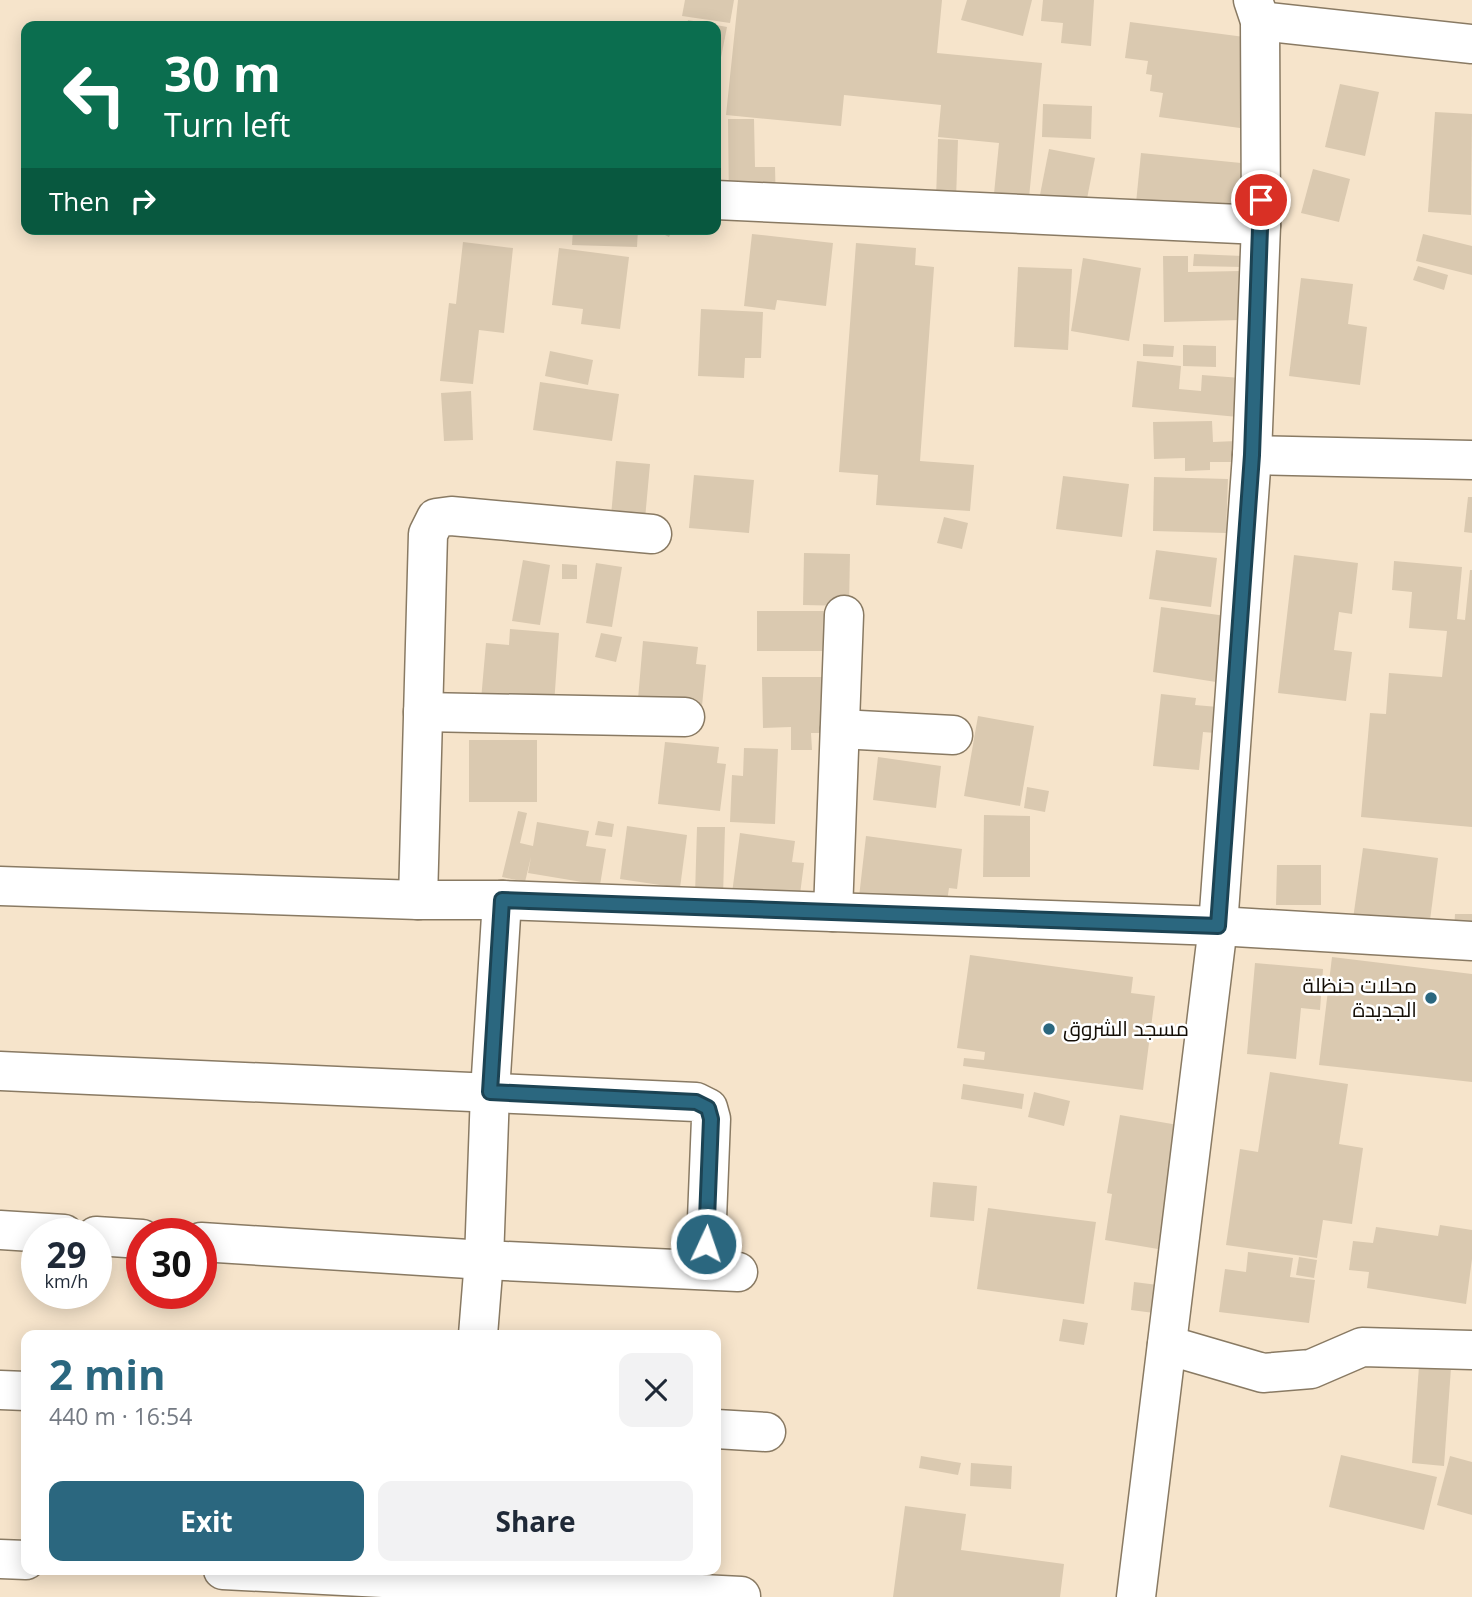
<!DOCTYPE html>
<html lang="en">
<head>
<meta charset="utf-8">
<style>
	:root { --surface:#fff; --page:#f2f2f3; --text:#1f2937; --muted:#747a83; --accent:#2b677f }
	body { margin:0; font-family:"Open Sans",Cairo,sans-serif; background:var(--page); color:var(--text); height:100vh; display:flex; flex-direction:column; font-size:26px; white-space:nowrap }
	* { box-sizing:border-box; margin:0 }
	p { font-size:23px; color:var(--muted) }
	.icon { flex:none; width:38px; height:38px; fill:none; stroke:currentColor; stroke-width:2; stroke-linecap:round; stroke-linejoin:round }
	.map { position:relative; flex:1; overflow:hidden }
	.details { position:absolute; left:21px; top:1330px; width:700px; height:245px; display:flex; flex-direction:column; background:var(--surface); border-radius:14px; box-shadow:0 4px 18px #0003 }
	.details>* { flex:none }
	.guide { position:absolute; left:21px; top:21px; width:700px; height:214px; border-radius:14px; box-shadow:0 4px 18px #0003; background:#0b6e4f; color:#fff; overflow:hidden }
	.speed { position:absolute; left:21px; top:1218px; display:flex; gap:14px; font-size:35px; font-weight:700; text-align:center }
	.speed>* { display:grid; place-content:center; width:91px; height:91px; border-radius:50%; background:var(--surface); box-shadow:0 4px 18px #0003; line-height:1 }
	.speed small { font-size:18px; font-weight:400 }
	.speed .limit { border:10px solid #d22; background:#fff; color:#111 }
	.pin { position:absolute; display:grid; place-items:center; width:60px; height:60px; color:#fff; margin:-30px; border:4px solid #fff; border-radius:50%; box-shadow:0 2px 7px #0007 }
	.me { position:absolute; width:77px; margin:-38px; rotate:3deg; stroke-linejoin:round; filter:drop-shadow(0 0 5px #0008) }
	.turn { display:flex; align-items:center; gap:24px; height:147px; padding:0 28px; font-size:32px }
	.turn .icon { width:91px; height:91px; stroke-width:2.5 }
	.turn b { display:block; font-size:49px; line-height:60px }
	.then { display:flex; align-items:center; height:66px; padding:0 28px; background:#0003; gap:14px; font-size:26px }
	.round { display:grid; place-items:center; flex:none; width:74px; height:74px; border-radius:14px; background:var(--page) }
	.headline { display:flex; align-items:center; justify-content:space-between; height:119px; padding:0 28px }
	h1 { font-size:42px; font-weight:700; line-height:52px; color:var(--accent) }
	.action { display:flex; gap:14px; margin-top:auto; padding:14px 28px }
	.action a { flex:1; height:80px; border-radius:14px; background:var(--accent); color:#fff; font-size:28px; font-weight:700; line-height:80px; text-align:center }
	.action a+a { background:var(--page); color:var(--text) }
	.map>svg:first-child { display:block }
	.building { fill:#dac9b0 }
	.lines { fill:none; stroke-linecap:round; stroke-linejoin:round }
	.minor-casing { stroke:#897a63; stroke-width:41 }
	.minor { stroke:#fff; stroke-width:38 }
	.route-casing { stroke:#1c4353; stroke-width:18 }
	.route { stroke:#2b677f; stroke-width:12 }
	.poi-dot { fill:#2b677f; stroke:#fff; stroke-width:2.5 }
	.labels { text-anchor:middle; stroke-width:5; stroke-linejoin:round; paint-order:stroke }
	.poi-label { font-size:21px; fill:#140e06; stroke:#fff; text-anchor:end }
</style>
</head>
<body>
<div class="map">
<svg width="1472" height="1597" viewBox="0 0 1472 1597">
	<rect width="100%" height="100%" fill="#f6e4cb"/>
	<g class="building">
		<polygon points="685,0 734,0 730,23 682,16"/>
		<polygon points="738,0 942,0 937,53 1042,63 1028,208 993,204 999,143 938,137 941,105 844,95 841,126 726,115"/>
		<polygon points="967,0 1032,0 1023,36 961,20"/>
		<polygon points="1043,0 1094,0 1091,46 1061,43 1063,23 1041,21"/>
		<polygon points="688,20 715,25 715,26 687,26"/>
		<polygon points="1130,22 1252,38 1240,128 1159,117 1163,93 1150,91 1152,75 1146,74 1148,61 1125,58"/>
		<polygon points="716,25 727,27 719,68 716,67"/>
		<polygon points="1340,84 1379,92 1365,156 1325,147"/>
		<polygon points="1043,104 1092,106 1091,139 1042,137"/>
		<polygon points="1435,112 1472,114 1471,215 1428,212"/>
		<polygon points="728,119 754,119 755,167 775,167 776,207 729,207"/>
		<polygon points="938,139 958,140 956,200 936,199"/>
		<polygon points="1049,149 1095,158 1084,214 1038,205"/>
		<polygon points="1141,153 1251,164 1246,223 1135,213"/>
		<polygon points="1313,169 1350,179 1339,222 1301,213"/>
		<polygon points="573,229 638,229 637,247 572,245"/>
		<polygon points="653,229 673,229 669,237"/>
		<polygon points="752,234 833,243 826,306 777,300 775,310 744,306"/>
		<polygon points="1423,234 1472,246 1472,275 1416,261"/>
		<polygon points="463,242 513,248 504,333 479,330 473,384 440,381 449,303 456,304"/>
		<polygon points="856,243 916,248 915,265 934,267 920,461 974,465 970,511 876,505 878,475 839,472"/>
		<polygon points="559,248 629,257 620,329 581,324 583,309 552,305"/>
		<polygon points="1194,254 1243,256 1243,267 1193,266"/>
		<polygon points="1163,256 1188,256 1188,272 1240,271 1241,320 1164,322"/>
		<polygon points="1083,258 1141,268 1129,341 1071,331"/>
		<polygon points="1418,266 1448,275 1444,290 1413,280"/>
		<polygon points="1018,267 1072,269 1068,350 1014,347"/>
		<polygon points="1301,278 1353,284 1348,324 1367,327 1360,385 1289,376"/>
		<polygon points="701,309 763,312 761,358 745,358 744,378 698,376"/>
		<polygon points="1143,344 1174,346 1173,357 1143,356"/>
		<polygon points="1183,345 1216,346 1216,367 1183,366"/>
		<polygon points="550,351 593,360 588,385 545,376"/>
		<polygon points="1137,361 1181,366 1179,389 1201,391 1202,375 1241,378 1238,417 1132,407"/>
		<polygon points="540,382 619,394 612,441 533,430"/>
		<polygon points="471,391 473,440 444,441 441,393"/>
		<polygon points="1212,421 1213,442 1236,441 1236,462 1210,462 1210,470 1185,471 1185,458 1154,459 1153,422"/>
		<polygon points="616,461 650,464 645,519 611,516"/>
		<polygon points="694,475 754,480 749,533 689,528"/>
		<polygon points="1063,476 1129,484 1122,537 1056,529"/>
		<polygon points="1154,477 1228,479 1226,533 1153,531"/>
		<polygon points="1468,497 1472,497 1472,533 1464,532"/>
		<polygon points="944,517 968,523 962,549 937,543"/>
		<polygon points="1156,550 1217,558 1211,607 1149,599"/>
		<polygon points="804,553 850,554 849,606 803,605"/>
		<polygon points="1294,555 1358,563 1352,614 1339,612 1334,650 1352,652 1346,701 1278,693"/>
		<polygon points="523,560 550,565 540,625 512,621"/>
		<polygon points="1394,561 1462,567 1457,619 1465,620 1470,570 1472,570 1472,827 1361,817 1370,713 1386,714 1389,673 1442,677 1447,631 1409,628 1412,592 1392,590"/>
		<polygon points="596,563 622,567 612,627 586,623"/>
		<polygon points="562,564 577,565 577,579 562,579"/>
		<polygon points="1161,607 1226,616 1216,682 1153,672"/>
		<polygon points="757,611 830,611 831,651 757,651"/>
		<polygon points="510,629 559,633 554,705 481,700 486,643 509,645"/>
		<polygon points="601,633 622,637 616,662 595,657"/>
		<polygon points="643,641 698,647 696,664 706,665 702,706 638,699"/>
		<polygon points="762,677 832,677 833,733 811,733 812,750 791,750 791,727 763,728"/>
		<polygon points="1161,694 1196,698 1195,705 1218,707 1215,733 1203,732 1199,770 1153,766"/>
		<polygon points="978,716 1034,726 1020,806 964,796"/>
		<rect x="469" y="740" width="68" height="62"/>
		<polygon points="665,742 719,747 717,763 726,764 720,811 658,804"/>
		<polygon points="744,748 778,749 775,824 730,822 732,775 743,776"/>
		<polygon points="878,757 941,766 936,808 873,800"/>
		<polygon points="1027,787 1049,791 1045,812 1024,808"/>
		<polygon points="518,811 527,813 520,843 533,846 537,822 589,831 586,846 606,849 600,885 528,873 531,857 525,882 502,877"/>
		<polygon points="984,815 1030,816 1030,877 983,877"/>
		<polygon points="598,821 614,824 612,837 595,835"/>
		<polygon points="627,826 687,835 680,888 620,879"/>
		<polygon points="697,827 725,827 723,896 695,895"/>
		<polygon points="740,833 795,841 792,862 804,863 799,902 732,893"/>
		<polygon points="866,836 962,849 957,889 949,888 946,908 859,897"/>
		<polygon points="1363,848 1438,858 1428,936 1352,926"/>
		<polygon points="1277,865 1321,865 1321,905 1276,905"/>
		<polygon points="1455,914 1472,914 1472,933 1454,932"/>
		<polygon points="970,955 1133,977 1131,993 1155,996 1143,1090 963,1066 964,1058 984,1060 985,1052 957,1048"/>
		<polygon points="1332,957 1472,974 1472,1082 1319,1065"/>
		<polygon points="1255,963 1323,969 1320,1010 1301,1008 1296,1059 1247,1054"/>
		<polygon points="1270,1072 1348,1084 1339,1144 1363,1148 1352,1224 1323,1220 1317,1258 1226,1245 1240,1149 1258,1152"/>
		<polygon points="963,1084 1024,1094 1022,1109 961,1099"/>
		<polygon points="1034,1092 1070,1101 1064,1126 1028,1117"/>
		<polygon points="1120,1115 1178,1125 1158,1249 1105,1240 1112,1194 1107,1193"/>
		<polygon points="933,1182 977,1186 974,1221 930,1217"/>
		<polygon points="988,1208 1096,1222 1084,1304 977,1289"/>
		<polygon points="1440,1225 1472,1230 1472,1259 1466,1304 1367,1288 1369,1272 1349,1270 1353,1241 1373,1243 1376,1227 1438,1236"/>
		<polygon points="1248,1252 1293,1258 1290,1277 1315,1280 1309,1323 1219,1312 1225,1269 1246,1272"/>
		<polygon points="1299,1257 1317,1260 1314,1278 1296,1275"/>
		<polygon points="1134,1282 1158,1285 1154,1313 1131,1310"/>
		<polygon points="1063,1319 1088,1323 1084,1345 1059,1341"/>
		<polygon points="1419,1366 1451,1368 1444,1466 1412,1463"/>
		<polygon points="1341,1455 1437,1477 1424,1530 1329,1507"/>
		<polygon points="921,1456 961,1463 958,1475 919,1468"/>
		<polygon points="1450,1456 1472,1462 1472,1515 1437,1505"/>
		<polygon points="971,1463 1012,1466 1011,1489 970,1486"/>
		<polygon points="905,1506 966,1514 961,1550 1064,1564 1060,1597 893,1597"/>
	</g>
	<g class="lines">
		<g class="minor-casing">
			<g id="minor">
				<polyline points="1260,21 1472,44"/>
				<polyline points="716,200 1261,225"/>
				<polyline points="1252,455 1472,460"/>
				<polyline points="423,712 685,717"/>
				<polyline points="840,729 953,735"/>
				<polyline points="0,886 418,900 502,900 1218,926 1472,941"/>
				<polyline points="418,900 428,534 436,518 451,516 652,534"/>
				<polyline points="833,912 844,615"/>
				<polyline points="0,1071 696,1102 708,1108 711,1119 705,1269"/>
				<polyline points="0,1230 64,1234"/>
				<polyline points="96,1236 142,1239"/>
				<polyline points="201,1242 484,1260 738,1272"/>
				<polyline points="478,1335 484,1260 490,1092 502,900"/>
				<polyline points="1167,1345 1263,1373 1311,1369 1362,1347 1472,1350"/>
				<polyline points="0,1390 26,1391"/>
				<polyline points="716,1429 766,1432"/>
				<polyline points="0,1559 26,1560"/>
				<polyline points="223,1570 741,1596"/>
				<polyline points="1136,1597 1218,926 1252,455 1261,225 1260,21 1253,0"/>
			</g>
		</g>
		<use href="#minor" class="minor"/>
	</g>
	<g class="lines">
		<g class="route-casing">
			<polyline id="route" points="706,1244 711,1119 708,1108 696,1102 490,1092 502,900 1218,926 1252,455 1261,200"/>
		</g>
		<use href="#route" class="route"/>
	</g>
	<g class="poi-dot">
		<circle cx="1431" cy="998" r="7"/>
		<circle cx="1049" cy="1029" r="7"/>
	</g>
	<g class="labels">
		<g class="poi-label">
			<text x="1417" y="993">محلات حنظلة<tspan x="1417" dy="24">الجديدة</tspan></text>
			<text x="1063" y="1036" text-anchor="start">مسجد الشروق</text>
		</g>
	</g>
</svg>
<div class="speed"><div>29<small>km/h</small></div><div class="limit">30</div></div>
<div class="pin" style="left:1261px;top:200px;background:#d93025"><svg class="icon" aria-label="arrive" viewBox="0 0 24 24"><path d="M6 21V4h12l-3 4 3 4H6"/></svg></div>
<svg class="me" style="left:706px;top:1244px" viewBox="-20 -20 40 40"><circle r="17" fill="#2b677f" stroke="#fff" stroke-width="3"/><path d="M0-11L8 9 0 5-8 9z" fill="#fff"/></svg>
<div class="guide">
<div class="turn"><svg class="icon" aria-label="left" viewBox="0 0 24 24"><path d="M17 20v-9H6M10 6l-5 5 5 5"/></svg><div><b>30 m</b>Turn left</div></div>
<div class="then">Then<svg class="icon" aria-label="right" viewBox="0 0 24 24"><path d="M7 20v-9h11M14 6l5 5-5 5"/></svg></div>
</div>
<section class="details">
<div class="headline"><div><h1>2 min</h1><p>440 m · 16:54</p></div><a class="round"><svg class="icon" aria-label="close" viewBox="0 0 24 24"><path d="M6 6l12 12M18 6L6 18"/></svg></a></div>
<div class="action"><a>Exit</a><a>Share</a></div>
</section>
</div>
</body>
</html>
